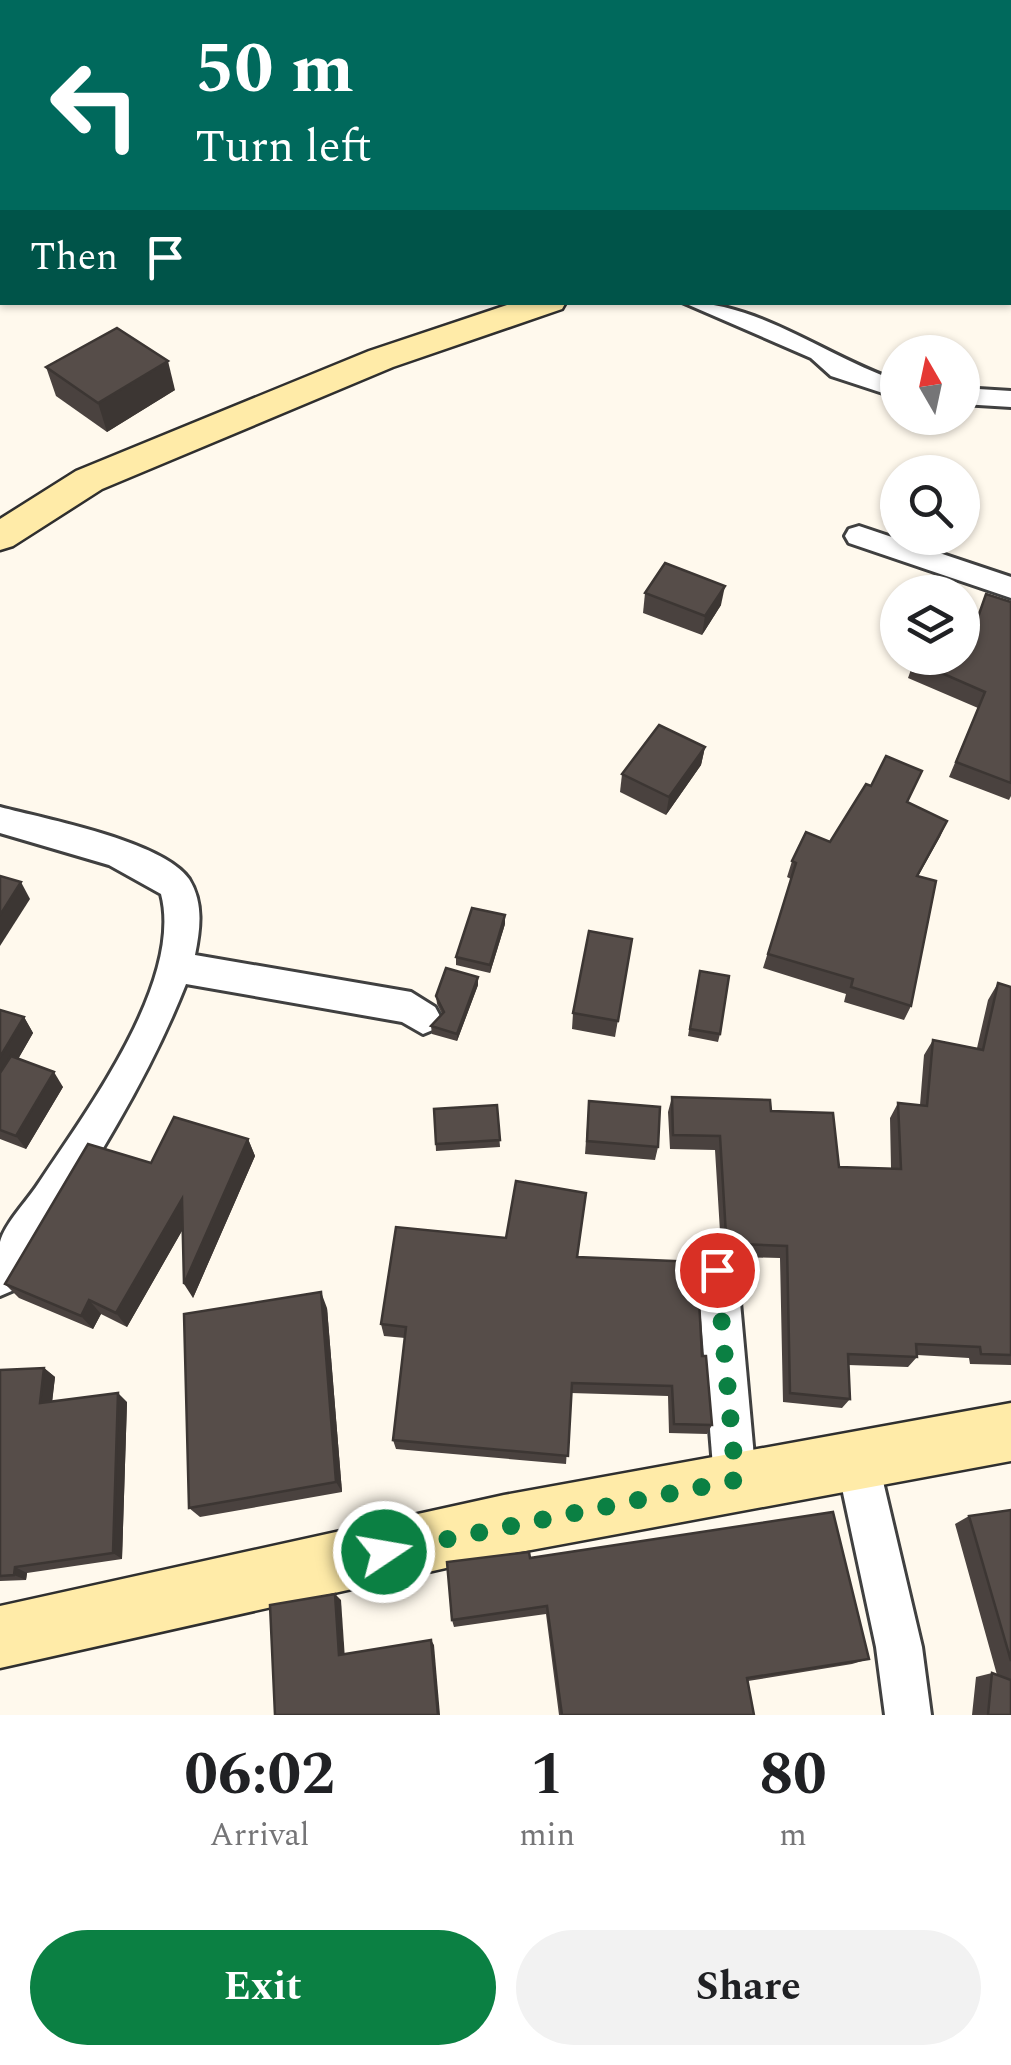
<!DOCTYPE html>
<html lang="en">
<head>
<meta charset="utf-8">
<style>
	:root { --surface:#fff; --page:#f2f2f2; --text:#202124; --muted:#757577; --accent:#0b8043 }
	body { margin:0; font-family:Spectral,serif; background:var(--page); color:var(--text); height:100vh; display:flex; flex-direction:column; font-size:38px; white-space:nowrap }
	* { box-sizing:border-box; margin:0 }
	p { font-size:32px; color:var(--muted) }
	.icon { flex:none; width:55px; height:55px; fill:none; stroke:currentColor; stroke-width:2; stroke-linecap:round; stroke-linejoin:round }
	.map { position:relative; height:1715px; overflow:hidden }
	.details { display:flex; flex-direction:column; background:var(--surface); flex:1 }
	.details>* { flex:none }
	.banner { position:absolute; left:0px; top:0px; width:1012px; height:305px; box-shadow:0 2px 8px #0004; background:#00695c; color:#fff; overflow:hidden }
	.needle { width:65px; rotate:351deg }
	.controls { position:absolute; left:880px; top:335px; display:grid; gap:20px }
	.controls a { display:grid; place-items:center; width:100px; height:100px; border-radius:50%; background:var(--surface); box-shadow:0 2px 8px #0004; font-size:50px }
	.pin { position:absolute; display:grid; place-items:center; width:85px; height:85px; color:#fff; margin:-42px; border:5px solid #fff; border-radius:50%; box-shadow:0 2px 10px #0007 }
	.me { position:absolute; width:110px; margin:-55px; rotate:78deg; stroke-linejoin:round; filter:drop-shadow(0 0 8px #0008) }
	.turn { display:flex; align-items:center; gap:35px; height:210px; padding:0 30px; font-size:45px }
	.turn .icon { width:130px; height:130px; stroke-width:2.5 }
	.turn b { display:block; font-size:70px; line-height:85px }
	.then { display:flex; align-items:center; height:95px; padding:0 30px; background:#0003; gap:20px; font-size:38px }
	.eta { display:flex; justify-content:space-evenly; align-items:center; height:170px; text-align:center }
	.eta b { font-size:60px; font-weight:700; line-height:70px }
	.cta { display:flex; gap:20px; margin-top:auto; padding:20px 30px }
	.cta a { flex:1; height:115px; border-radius:60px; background:var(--accent); color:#fff; font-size:40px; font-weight:700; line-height:115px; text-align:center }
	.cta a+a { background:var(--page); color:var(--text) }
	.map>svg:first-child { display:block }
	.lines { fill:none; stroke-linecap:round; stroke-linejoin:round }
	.street-casing { stroke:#404040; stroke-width:6 }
	.secondary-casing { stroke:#2f2f2f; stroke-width:5 }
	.street { fill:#fff; fill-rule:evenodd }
	.secondary { fill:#ffeba8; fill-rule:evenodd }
	.wall { fill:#4a423f }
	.shaded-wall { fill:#3c3633 }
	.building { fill:#564d49; stroke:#3c3633; stroke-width:2.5 }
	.route { stroke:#0b8043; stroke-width:18; stroke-dasharray:0 32.4 }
</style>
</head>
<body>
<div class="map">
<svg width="1011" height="1715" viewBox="0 0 1011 1715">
	<rect width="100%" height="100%" fill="#fff9ed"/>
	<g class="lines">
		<g class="street-casing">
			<g id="street">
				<path d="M682,302C760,302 826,357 898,381V398L831,376L811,358Z"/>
				<polygon points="962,388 1011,391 1011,407 962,404"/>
				<polygon points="859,526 1011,577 1011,598 849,543 845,536 849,529"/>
				<path d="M0,807C45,819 163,841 189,879C204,903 200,930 195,955L411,992L435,1007L441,1018L435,1029L423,1034L402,1022L186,984C143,1093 77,1191 14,1290L0,1296C0,1280 0,1257 0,1242C5,1223 27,1201 38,1184C85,1113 184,981 161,894L109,865L0,833Z"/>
				<polygon points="717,1250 731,1255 737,1269 756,1479 750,1494 735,1500 720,1494 714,1479 697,1269 703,1255"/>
				<polygon points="857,1439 872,1445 878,1460 922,1647 931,1715 885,1715 876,1647 836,1460 842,1445"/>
			</g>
		</g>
		<g class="secondary-casing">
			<g id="secondary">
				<polygon points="516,302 566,302 562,309 393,367 102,489 13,546 0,550 0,519 76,471 369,351"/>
				<polygon points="1011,1403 1011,1461 504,1555 0,1668 0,1606 504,1495"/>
			</g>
		</g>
		<use href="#street" class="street"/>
		<use href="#secondary" class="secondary"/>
	</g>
	<g class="wall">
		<polygon points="859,0 950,0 948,2 859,2"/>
		<polygon points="46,367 175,390 107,432 56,396"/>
		<polygon points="645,593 721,605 702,635 643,613"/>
		<polygon points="986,594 1011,602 1011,796 1009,800 949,777 978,708 908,678 914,661 976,620"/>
		<polygon points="705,747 701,765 666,815 620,792 622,774"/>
		<polygon points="908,803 947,821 918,876 911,1006 904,1020 844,1002 846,994 763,968 791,879 787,877 792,861"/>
		<polygon points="505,924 490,973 456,965 456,957"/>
		<polygon points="632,939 615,1037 572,1029 573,1013"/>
		<polygon points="698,979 720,1034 718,1042 688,1036"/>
		<polygon points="998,983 1011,987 1011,1365 970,1364 969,1358 917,1355 917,1357 908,1367 848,1365 850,1399 842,1408 783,1402 780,1258 736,1257 721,1248 715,1150 670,1149 668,1112 672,1097 771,1111 839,1167 891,1168 890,1118 898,1103 920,1105 924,1055 933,1040 977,1048 988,1000"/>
		<polygon points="478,985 457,1041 432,1034 431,1026 442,1014 437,1004 436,996"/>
		<polygon points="0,1010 24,1017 33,1033 18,1059 63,1087 26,1149 0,1139"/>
		<polygon points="589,1101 658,1147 655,1160 585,1154"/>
		<polygon points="497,1105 500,1147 436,1151 434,1109"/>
		<polygon points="248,1139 255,1156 193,1298 183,1229 127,1327 101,1314 93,1329 19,1298 5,1284 151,1163"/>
		<polygon points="577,1257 702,1356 712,1425 707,1434 669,1433 668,1396 571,1393 566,1464 396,1449 393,1440 405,1338 384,1336 381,1324"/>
		<polygon points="327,1308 342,1492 200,1517 189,1508"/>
		<polygon points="44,1368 55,1377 52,1401 127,1402 122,1559 27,1573 26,1580 0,1581 0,1370"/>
		<polygon points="1011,1510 1011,1715 972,1715 976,1677 992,1673 997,1675 955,1524 969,1516"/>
		<polygon points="530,1558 869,1659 852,1664 748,1681 754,1715 559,1715 546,1614 454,1627 452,1620"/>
	</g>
	<g class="shaded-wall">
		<polygon points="168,361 175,390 107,432 98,403"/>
		<polygon points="725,586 721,605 702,635 705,616"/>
		<polygon points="705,747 701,765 666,815 669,797"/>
		<polygon points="947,821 940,837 909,892 917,876"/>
		<polygon points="21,882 30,899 0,946 0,915"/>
		<polygon points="505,915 505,924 490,973 490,965"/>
		<polygon points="478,977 478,985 457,1041 457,1034"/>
		<polygon points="24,1017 33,1033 5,1082 0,1075 0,1057"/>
		<polygon points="54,1072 63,1087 26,1149 16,1136"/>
		<polygon points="248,1139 255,1156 193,1298 184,1284"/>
		<polygon points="182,1199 191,1215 127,1327 116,1313"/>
		<polygon points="321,1292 327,1308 342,1492 336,1482"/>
		<polygon points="89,1300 101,1314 93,1329 81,1316"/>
		<polygon points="44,1368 55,1377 51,1412 40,1403"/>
		<polygon points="118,1393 127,1402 122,1559 113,1553"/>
		<polygon points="15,1567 27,1573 26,1580 14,1575"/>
		<polygon points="335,1594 341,1600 345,1659 339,1655"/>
		<polygon points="431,1640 434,1645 440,1715 438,1715"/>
	</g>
	<g class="building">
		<polygon points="368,0 636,0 645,2 365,2"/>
		<polygon points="904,0 941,0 939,2 902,2"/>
		<polygon points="1010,88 1011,88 1011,243 1010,242"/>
		<polygon points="117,328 168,361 98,403 46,367"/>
		<polygon points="665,563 725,586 705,616 645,593"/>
		<polygon points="986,594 1011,602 1011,783 956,762 985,692 914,661 916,658 962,658 962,614 977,620"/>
		<polygon points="659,725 705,747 669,797 622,774"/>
		<polygon points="886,756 922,771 907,802 947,821 917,876 936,881 911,1006 851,987 853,979 768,954 796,863 792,861 806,832 830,842 866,784 871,786"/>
		<polygon points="0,876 21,882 0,915"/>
		<polygon points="472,908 505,915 490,965 456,957"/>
		<polygon points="589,931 632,939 618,1021 573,1013"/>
		<polygon points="446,968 478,977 457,1034 431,1026 444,1012 436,996"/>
		<polygon points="700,971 729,976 720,1034 690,1029"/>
		<polygon points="998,983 1011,987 1011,1355 981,1354 980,1347 916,1344 917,1357 848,1354 850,1399 790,1393 787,1246 741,1244 726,1235 720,1136 673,1135 672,1097 770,1100 771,1111 833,1113 839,1167 901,1169 898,1103 927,1106 933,1040 983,1050"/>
		<polygon points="0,1010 24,1017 0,1057"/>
		<polygon points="11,1056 54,1072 16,1136 0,1130 0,1073"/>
		<polygon points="589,1101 660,1107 658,1147 587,1141"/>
		<polygon points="497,1105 500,1140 436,1144 434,1109"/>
		<polygon points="174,1117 248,1139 184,1284 182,1199 116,1313 89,1300 81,1316 5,1284 88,1144 151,1163"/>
		<polygon points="516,1181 586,1193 577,1257 697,1262 702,1356 706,1356 712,1425 674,1424 672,1386 572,1383 568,1456 393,1440 406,1327 381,1324 396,1227 506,1238"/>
		<polygon points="321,1292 336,1482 189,1508 184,1314"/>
		<polygon points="44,1368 40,1403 118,1393 113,1553 15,1567 14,1575 0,1576 0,1370"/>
		<polygon points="1011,1510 1011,1661 969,1516"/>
		<polygon points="833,1512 869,1659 747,1678 754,1715 562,1715 547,1606 452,1620 447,1562 529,1552 530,1558"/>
		<polygon points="335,1594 339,1655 431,1640 438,1715 275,1715 270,1605"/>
		<polygon points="992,1673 1011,1680 1011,1715 988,1715"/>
	</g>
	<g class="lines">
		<polyline class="route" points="384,1552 736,1480 717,1270"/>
	</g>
</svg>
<div class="controls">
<a><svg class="needle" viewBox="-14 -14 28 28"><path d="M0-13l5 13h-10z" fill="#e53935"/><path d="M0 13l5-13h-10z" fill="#757577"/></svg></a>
<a><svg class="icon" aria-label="search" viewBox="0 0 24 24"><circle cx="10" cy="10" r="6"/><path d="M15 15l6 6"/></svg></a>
<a><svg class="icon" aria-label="layers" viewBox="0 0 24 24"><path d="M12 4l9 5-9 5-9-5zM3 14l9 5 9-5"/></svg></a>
</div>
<div class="pin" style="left:717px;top:1270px;background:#d93025"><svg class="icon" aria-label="arrive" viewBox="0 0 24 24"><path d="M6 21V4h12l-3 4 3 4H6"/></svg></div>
<svg class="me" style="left:384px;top:1552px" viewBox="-20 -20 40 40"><circle r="17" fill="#0b8043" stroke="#fff" stroke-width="3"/><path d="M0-11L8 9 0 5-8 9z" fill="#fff"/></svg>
<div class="banner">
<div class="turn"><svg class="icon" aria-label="left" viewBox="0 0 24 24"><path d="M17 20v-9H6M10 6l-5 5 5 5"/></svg><div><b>50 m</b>Turn left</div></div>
<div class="then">Then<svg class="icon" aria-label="arrive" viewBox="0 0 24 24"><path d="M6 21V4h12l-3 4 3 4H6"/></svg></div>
</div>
</div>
<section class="details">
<div class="eta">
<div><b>06:02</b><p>Arrival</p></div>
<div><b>1</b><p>min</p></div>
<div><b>80</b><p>m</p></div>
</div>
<div class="cta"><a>Exit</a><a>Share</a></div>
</section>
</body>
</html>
